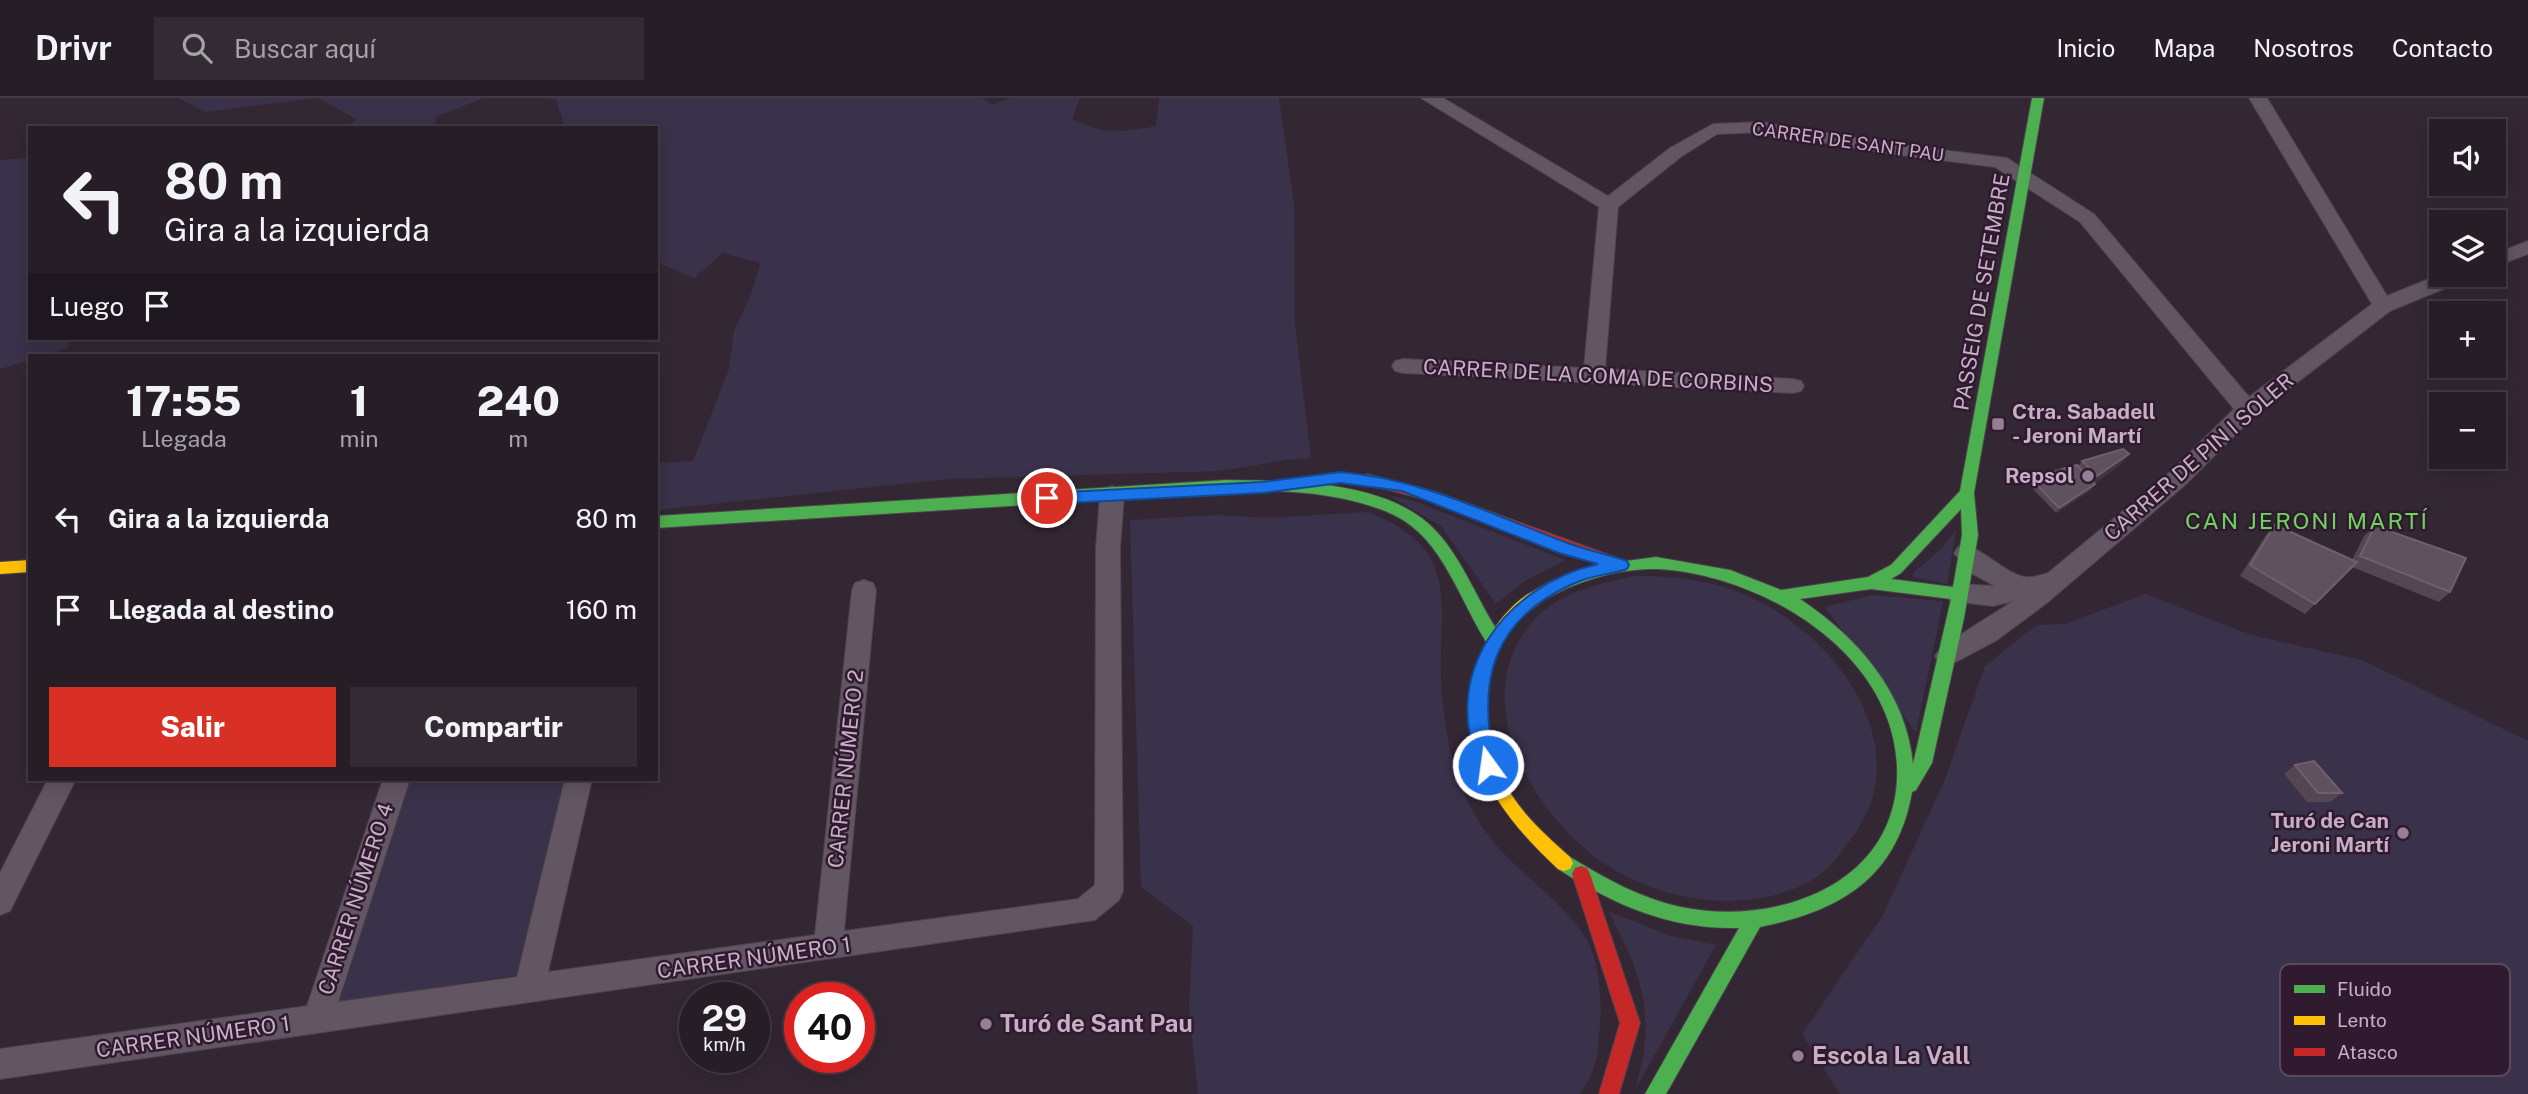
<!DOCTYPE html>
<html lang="es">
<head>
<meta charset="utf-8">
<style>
	:root { --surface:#271d27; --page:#332a33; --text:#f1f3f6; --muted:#a4a2a7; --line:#433b44; --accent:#d93025 }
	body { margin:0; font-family:"Public Sans",sans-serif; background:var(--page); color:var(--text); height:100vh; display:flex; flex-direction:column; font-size:26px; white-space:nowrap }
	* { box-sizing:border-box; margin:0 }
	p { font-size:23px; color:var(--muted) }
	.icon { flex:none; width:38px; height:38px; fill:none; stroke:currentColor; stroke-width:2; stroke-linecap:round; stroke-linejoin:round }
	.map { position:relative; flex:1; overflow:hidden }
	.drawer { position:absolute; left:28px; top:256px; width:630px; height:427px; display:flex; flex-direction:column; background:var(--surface); border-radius:0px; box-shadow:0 4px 18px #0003,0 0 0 2px var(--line) }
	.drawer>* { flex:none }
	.guide { position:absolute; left:28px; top:28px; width:630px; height:214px; border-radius:0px; box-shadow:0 4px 18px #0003,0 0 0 2px var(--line); background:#271d27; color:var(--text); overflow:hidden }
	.tools { position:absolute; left:2429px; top:21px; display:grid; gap:14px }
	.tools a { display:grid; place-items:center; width:77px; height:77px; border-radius:0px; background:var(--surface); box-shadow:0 4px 18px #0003,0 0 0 2px var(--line); font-size:35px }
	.speed { position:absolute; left:679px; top:884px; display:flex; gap:14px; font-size:35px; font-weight:700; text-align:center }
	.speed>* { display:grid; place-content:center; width:91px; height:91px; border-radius:50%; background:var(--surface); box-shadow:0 4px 18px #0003,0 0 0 2px var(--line); line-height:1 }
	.speed small { font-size:18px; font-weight:400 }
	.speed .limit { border:10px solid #d22; background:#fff; color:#111 }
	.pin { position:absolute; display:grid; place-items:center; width:60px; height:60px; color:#fff; margin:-30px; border:4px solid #fff; border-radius:50%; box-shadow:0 2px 7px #0007 }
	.me { position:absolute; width:77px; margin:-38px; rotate:346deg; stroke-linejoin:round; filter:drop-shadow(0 0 5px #0008) }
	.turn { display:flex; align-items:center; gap:24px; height:147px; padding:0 21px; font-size:32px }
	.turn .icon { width:91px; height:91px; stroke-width:2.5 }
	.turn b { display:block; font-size:49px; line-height:60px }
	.then { display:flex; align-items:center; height:66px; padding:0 21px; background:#0003; gap:14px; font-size:26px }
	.eta { display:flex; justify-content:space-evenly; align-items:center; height:119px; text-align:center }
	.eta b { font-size:42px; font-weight:800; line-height:49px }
	.primary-button { display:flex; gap:14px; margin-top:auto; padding:14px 21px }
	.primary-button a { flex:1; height:80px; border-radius:0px; background:var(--accent); color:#fff; font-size:28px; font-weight:800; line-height:80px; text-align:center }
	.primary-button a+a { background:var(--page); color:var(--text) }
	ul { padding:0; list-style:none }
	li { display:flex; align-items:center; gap:21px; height:91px; padding:0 21px }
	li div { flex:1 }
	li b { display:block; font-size:26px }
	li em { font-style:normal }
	header { display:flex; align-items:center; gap:42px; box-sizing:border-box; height:98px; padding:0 35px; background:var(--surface); border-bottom:2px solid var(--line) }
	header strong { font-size:33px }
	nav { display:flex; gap:38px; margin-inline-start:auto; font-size:24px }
	.search { width:490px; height:63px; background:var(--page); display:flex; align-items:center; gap:18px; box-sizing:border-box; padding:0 24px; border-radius:0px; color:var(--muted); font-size:26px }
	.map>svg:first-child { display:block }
	.green { fill:#3a324a }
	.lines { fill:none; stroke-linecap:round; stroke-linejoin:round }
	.street-casing { stroke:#4d424d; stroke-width:2 }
	.fast-casing { stroke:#4d424d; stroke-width:2 }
	.slow-casing { stroke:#4d424d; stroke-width:2 }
	.jam-casing { stroke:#4d424d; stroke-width:2 }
	.street { fill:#625662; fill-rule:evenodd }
	.fast { fill:#4caf50; fill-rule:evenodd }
	.slow { fill:#ffc107; fill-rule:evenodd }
	.jam { fill:#c62828; fill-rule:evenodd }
	.wall { fill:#544653 }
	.shaded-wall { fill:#423541 }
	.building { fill:#60515f; stroke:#70606f; stroke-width:2 }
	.route { fill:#1a73e8; stroke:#114b97; stroke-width:2 }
	.poi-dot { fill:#947f93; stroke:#2f1a2f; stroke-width:2.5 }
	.labels { text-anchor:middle; stroke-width:5; stroke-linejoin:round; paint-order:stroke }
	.far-street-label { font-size:18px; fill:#c7afc6; stroke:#2f1a2f }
	.street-label { font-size:21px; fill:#c7afc6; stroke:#2f1a2f }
	.poi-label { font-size:21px; font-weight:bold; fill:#c7afc6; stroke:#2f1a2f; text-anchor:end }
	.neighbourhood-label { font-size:23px; letter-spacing:2px; fill:#6dd65a; stroke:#2f1a2f }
	.near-poi-label { font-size:24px; font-weight:bold; fill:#c7afc6; stroke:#2f1a2f; text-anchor:start }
	.key { fill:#2f1a2f; stroke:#5d475c; stroke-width:2 }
	.key-label { font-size:19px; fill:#c7afc6 }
</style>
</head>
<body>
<header>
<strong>Drivr</strong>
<div class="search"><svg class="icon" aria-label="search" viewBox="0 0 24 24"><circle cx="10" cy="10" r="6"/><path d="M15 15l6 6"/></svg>Buscar aquí</div>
<nav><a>Inicio</a><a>Mapa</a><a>Nosotros</a><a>Contacto</a></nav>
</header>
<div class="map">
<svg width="2528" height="996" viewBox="0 0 2528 996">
	<rect width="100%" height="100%" fill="#342734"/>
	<g class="green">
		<polygon points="179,0 315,0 205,14"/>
		<polygon points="318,0 484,0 435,19 436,30 347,30 356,21"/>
		<path d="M536,0H982L991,7L1010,0H1080L1072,21C1103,37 1123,34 1156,28L1159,0H1279L1294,106L1295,226L1311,360C1280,361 1251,369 1220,373L948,381L656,412V365L693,363L729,271L734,233L750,199L761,165L723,155L694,180L656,164V30H565L556,1Z"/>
		<polygon points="30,60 30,240 68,240 69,250 45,257 30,257 30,262 0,271 0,62"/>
		<polygon points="1388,397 1414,403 1565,462 1523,484 1496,506 1441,428"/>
		<path d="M1368,414C1474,456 1431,517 1443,606C1447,640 1453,677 1470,708C1478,724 1491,742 1503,755C1528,781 1581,820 1592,853C1599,874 1602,905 1600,927C1597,959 1598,968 1580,996H1198L1189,909L1193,828L1141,789L1130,422L1218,417L1265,420Z"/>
		<polygon points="1956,432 1947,486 1913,479 1913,475 1942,450"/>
		<path d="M1634,478C1674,478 1715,482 1752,500C1822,532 1892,613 1874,695C1868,719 1851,742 1836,761C1818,784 1787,796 1760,800C1708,809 1652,796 1608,768C1532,719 1460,595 1539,517C1565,492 1601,486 1634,478Z"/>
		<polygon points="2145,496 2251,537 2362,562 2528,643 2528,996 1840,996 1802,936 1883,817 1945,681 1985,568 2037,527 2065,526"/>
		<polygon points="1872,497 1943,503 1916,635 1825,509"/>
		<polygon points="411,681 566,681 519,877 339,904"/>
		<path d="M1608,813L1671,838L1716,847L1635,992C1657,920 1643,877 1608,813Z"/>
	</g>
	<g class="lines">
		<g class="street-casing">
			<g id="street">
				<path d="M1421,0H1443L1608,98L1670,50L1713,26L1762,24L1885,45L2007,60L2094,116L2249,299L2372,206L2249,0H2267L2387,198L2441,176L2468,177L2465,182L2390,213L2255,317L2185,387L2048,504L1997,542L1948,568L1939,565L1935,558C1941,546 1998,514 2013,503L1993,508L1950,503L1947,496L1950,489L1959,486L1995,488L1971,475L1954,455L1958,449C1977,442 2002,476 2026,479C2033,480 2041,477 2048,475L2169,375L2234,311L2080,124L1995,69L1885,55L1762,34L1717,36L1682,58L1618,109L1605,271L1793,281L1801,283L1804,288L1801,293L1793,295L1403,275L1395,273L1392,268L1395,263L1403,261L1584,270L1599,109Z"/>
				<polygon points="2528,143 2528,156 2494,169 2494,156"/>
				<polygon points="1112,388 1120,391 1124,397 1120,450 1123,793 1119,802 1095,822 0,981 0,951 307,908 383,681 410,681 338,904 517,879 565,681 592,681 548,874 815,837 852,492 855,485 864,482 873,485 876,492 844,833 1078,801 1095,787 1096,450 1100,397 1104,391"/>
				<polygon points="48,681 76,681 10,813 0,817 0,775"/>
			</g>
		</g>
		<g class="fast-casing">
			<g id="fast">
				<path d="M2032,0H2044L1974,395L1978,437L1964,520L1932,665L1916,692L1912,694C1897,780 1840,813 1760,829L1666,996H1645L1739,830C1671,832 1614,807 1558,771L1555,765L1558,759L1564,757L1570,759C1606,781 1640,800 1681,809C1772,828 1892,790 1897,681C1902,559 1765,477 1658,471C1631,470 1599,477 1575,487C1563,491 1553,498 1541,502L1535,500L1533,496L1535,492L1549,484L1582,472L1611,465L1656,459L1730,472L1781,492L1868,479L1891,467L1960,393ZM1961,411L1962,437L1953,489L1891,481L1901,475ZM1871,491L1951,501L1913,666C1906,594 1858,540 1800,501Z"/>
				<path d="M1226,382C1290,383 1389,382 1436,433C1464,463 1478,505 1501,538L1503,543L1501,548H1489C1460,505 1444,441 1394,417C1302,373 1143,400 1042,406C914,414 785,422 656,430V418Z"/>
			</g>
		</g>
		<g class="slow-casing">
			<g id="slow">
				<polygon points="30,462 30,474 0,476 0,464"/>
				<path d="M1541,490L1547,492L1549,496C1543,505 1532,510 1524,517C1517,523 1509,533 1504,542C1478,588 1482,652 1511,696C1527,721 1549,740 1570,759L1573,765L1570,771L1564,773L1558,771C1490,708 1440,634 1488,541C1499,521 1519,497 1541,490Z"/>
			</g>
		</g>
		<g class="jam-casing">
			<g id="jam">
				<polygon points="1367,376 1436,394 1623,462 1626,466 1618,472 1427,402 1362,385 1360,381"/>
				<polygon points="1581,768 1587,770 1590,776 1640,925 1619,996 1599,996 1620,925 1572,776 1575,770"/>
			</g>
		</g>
		<use href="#street" class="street"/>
		<use href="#fast" class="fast"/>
		<use href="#slow" class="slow"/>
		<use href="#jam" class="jam"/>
	</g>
	<g class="wall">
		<polygon points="2129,356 2121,366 2094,386 2095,386 2091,392 2056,415 2031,389 2032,385 2035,379 2078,368 2082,363"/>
		<polygon points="2275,427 2352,462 2364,438 2375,428 2450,494 2439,504 2352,469 2305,516 2240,478 2266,437"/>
		<polygon points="2295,667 2342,695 2330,704 2307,704 2284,676"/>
	</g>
	<g class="shaded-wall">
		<polygon points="2129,356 2121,366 2090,389 2097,378"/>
		<polygon points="2095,386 2091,392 2056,415 2059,410"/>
	</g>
	<g class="building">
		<polygon points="2123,351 2129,356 2097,378 2082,363"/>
		<polygon points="2077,367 2095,386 2059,410 2034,384 2035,379"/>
		<polygon points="2275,427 2357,464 2315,506 2250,467"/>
		<polygon points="2375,428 2466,460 2450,494 2360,458"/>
		<polygon points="2314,663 2342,695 2318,695 2295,667"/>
	</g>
	<path class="route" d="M1340,374C1420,380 1490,416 1565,444C1585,452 1606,456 1627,463L1629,467L1627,471C1612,476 1595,477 1580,483C1493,518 1475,582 1496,667L1494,673H1482C1436,578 1505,487 1598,466L1559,455L1402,393L1340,385L1262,395L1047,406L1040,400L1047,395L1262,384Z"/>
	<g class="poi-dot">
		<rect x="1991" y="319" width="14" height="14" rx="3.5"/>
		<circle cx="2088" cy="378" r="7"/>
		<circle cx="2403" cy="735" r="7"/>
		<circle cx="986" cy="926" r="7"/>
		<circle cx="1798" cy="958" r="7"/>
	</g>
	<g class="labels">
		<g class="far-street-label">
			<text transform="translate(1848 44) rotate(8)" y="6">CARRER DE SANT PAU</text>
		</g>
		<g class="street-label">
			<text transform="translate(1982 194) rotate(-80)" y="7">PASSEIG DE SETEMBRE</text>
			<text transform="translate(1598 278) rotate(3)" y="7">CARRER DE LA COMA DE CORBINS</text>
			<text transform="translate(2199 359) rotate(-41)" y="7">CARRER DE PIN I SOLER</text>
			<text transform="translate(846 671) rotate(-84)" y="7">CARRER NÚMERO 2</text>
			<text transform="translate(356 801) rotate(-72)" y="7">CARRER NÚMERO 4</text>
			<text transform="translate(754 860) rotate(-8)" y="7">CARRER NÚMERO 1</text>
			<text transform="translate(193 939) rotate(-8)" y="7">CARRER NÚMERO 1</text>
		</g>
		<g class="poi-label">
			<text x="2012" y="321" text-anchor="start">Ctra. Sabadell<tspan x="2012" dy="24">- Jeroni Martí</tspan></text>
			<text x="2074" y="385">Repsol</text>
			<text x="2389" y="730">Turó de Can<tspan x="2389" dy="24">Jeroni Martí</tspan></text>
		</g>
		<g class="neighbourhood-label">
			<text x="2307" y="431">CAN JERONI MARTÍ</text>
		</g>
		<g class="near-poi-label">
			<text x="1000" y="934">Turó de Sant Pau</text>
			<text x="1812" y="966">Escola La Vall</text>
		</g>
	</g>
	<rect x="2280" y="866" width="230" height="112" rx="10" class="key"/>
	<rect x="2294" y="887" width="31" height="8" fill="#4caf50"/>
	<rect x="2294" y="918" width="31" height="9" fill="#ffc107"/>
	<rect x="2294" y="950" width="31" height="8" fill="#c62828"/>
	<g class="key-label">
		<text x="2337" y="898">Fluido</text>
		<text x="2337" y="929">Lento</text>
		<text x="2337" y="961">Atasco</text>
	</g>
</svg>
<div class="tools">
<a><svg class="icon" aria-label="sound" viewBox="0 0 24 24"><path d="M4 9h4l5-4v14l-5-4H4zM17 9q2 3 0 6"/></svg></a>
<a><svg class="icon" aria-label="layers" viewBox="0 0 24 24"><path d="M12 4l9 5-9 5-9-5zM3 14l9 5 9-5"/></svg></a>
<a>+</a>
<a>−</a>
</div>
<div class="speed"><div>29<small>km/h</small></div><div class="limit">40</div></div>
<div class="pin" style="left:1047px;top:400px;background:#d93025"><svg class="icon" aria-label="arrive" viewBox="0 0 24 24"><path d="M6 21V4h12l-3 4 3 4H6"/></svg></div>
<svg class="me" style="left:1488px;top:667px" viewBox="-20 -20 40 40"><circle r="17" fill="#1a73e8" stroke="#fff" stroke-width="3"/><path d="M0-11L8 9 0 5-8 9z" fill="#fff"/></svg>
<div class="guide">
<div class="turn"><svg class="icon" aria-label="left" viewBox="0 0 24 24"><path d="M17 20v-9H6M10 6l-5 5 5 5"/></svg><div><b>80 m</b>Gira a la izquierda</div></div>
<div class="then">Luego<svg class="icon" aria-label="arrive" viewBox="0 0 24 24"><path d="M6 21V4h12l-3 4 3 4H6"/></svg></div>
</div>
<section class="drawer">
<div class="eta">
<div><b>17:55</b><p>Llegada</p></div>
<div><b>1</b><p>min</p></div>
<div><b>240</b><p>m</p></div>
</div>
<ul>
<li><svg class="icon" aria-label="left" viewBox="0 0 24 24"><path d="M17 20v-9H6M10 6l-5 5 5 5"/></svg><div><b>Gira a la izquierda</b></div><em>80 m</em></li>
<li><svg class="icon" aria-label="arrive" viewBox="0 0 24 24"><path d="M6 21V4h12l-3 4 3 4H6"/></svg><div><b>Llegada al destino</b></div><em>160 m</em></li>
</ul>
<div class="primary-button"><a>Salir</a><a>Compartir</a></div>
</section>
</div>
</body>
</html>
